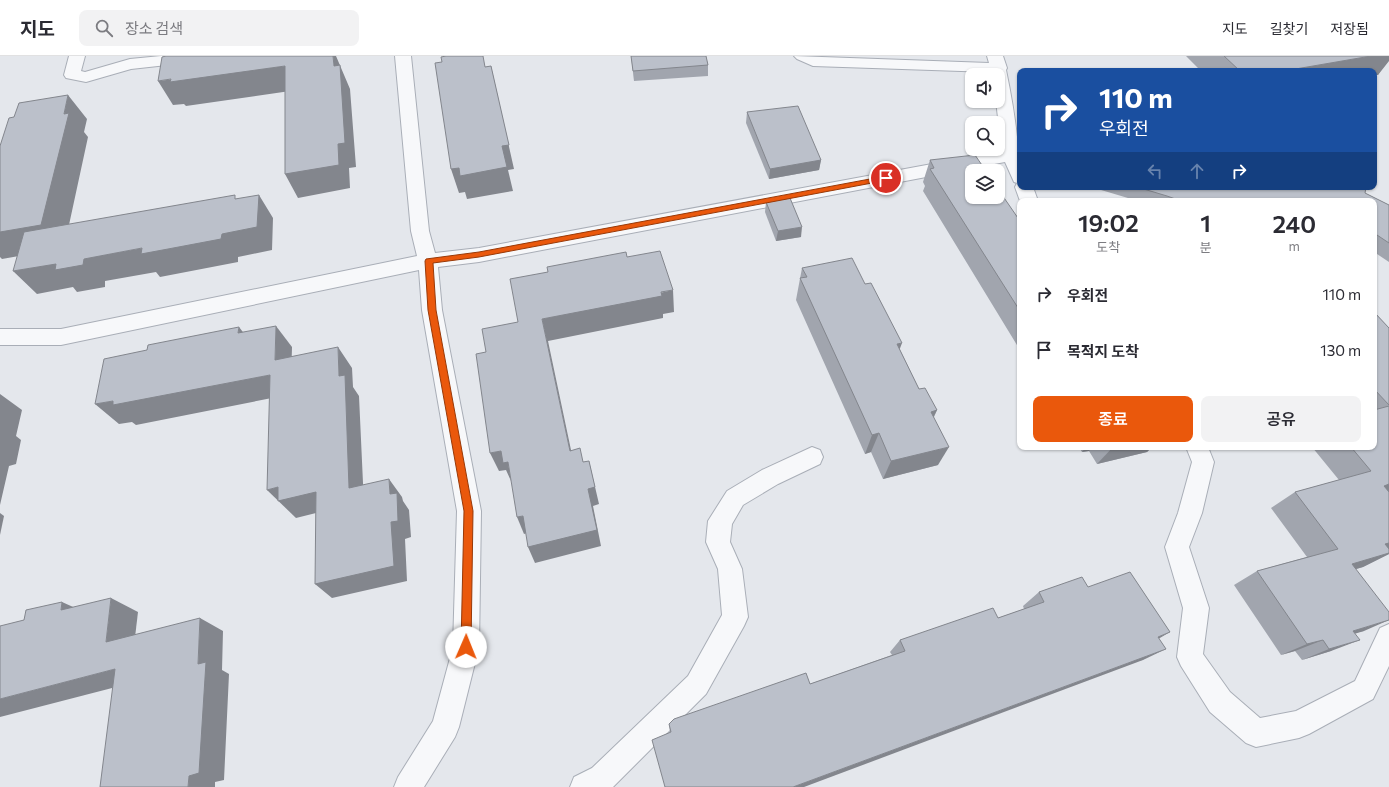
<!DOCTYPE html>
<html lang="ko">
<head>
<meta charset="utf-8">
<style>
	:root { --surface:#fff; --page:#f2f2f3; --text:#2b2b33; --muted:#7c7c81; --line:#e1e1e2; --accent:#ea580c }
	body { margin:0; font-family:Commissioner,"Noto Sans KR",sans-serif; background:var(--page); color:var(--text); height:100vh; display:flex; flex-direction:column; font-size:15px; white-space:nowrap }
	* { box-sizing:border-box; margin:0 }
	p { font-size:13px; color:var(--muted) }
	.icon { flex:none; width:22px; height:22px; fill:none; stroke:currentColor; stroke-width:2; stroke-linecap:round; stroke-linejoin:round }
	.map { position:relative; flex:1; overflow:hidden }
	.side { position:absolute; left:1017px; top:142px; width:360px; height:252px; display:flex; flex-direction:column; background:var(--surface); border-radius:8px; box-shadow:0 1px 3px #0004 }
	.side>* { flex:none }
	.guide { position:absolute; left:1017px; top:12px; width:360px; height:122px; border-radius:8px; box-shadow:0 1px 3px #0004; background:#1a4fa0; color:#fff; overflow:hidden }
	.controls { position:absolute; left:965px; top:12px; display:grid; gap:8px }
	.controls a { display:grid; place-items:center; width:40px; height:40px; border-radius:8px; background:var(--surface); box-shadow:0 1px 3px #0004; font-size:20px }
	.pin { position:absolute; display:grid; place-items:center; width:34px; height:34px; color:#fff; margin:-17px; border:2px solid #fff; border-radius:50%; box-shadow:0 1px 4px #0007 }
	.me { position:absolute; width:44px; margin:-22px; rotate:1deg; stroke-linejoin:round; filter:drop-shadow(0 0 3px #0008) }
	.turn { display:flex; align-items:center; gap:14px; height:84px; padding:0 16px; font-size:18px }
	.turn .icon { width:52px; height:52px; stroke-width:2.5 }
	.turn b { display:block; font-size:28px; line-height:34px }
	.lanes { display:flex; align-items:center; height:38px; padding:0 16px; background:#0003; justify-content:center; gap:20px; direction:ltr }
	.lanes .off { opacity:.35 }
	.eta { display:flex; justify-content:space-evenly; align-items:center; height:68px; text-align:center }
	.eta b { font-size:24px; font-weight:600; line-height:28px }
	.button { display:flex; gap:8px; margin-top:auto; padding:8px 16px }
	.button a { flex:1; height:46px; border-radius:8px; background:var(--accent); color:#fff; font-size:16px; font-weight:600; line-height:46px; text-align:center }
	.button a+a { background:var(--page); color:var(--text) }
	ul { padding:0; list-style:none }
	li { display:flex; align-items:center; gap:12px; height:56px; padding:0 16px }
	li div { flex:1 }
	li b { display:block; font-size:15px }
	li em { font-style:normal }
	header { display:flex; align-items:center; gap:24px; box-sizing:border-box; height:56px; padding:0 20px; background:var(--surface); border-bottom:1px solid var(--line) }
	header strong { font-size:19px }
	nav { display:flex; gap:22px; margin-inline-start:auto; font-size:14px }
	.search { width:280px; height:36px; background:var(--page); display:flex; align-items:center; gap:10px; box-sizing:border-box; padding:0 14px; border-radius:8px; color:var(--muted); font-size:15px }
	.map>svg:first-child { display:block }
	.lines { fill:none; stroke-linecap:round; stroke-linejoin:round }
	.minor-casing { stroke:#a9aeb7; stroke-width:2 }
	.minor { fill:#f7f8fa; fill-rule:evenodd }
	.wall { fill:#a1a5ae }
	.shaded-wall { fill:#83868d }
	.building { fill:#bbc0ca; stroke:#83868d }
	.route { fill:#ea580c; stroke:#983908 }
</style>
</head>
<body>
<header>
<strong>지도</strong>
<div class="search"><svg class="icon" aria-label="search" viewBox="0 0 24 24"><circle cx="10" cy="10" r="6"/><path d="M15 15l6 6"/></svg>장소 검색</div>
<nav><a>지도</a><a>길찾기</a><a>저장됨</a></nav>
</header>
<div class="map">
<svg width="1389" height="731" viewBox="0 0 1389 731">
	<rect width="100%" height="100%" fill="#e4e7ec"/>
	<g class="lines">
		<g class="minor-casing">
			<g id="minor">
				<polygon points="69,0 85,0 81,15 85,16 130,3 161,0 211,0 208,3 203,5 131,13 86,26 66,22 64,19"/>
				<path d="M395,0H411L429,175L435,197L479,192L1002,95L996,45H998V19H991V16L813,10L797,3L794,0L989,7L987,0H1003L1007,12L1006,14C1014,52 1020,91 1020,131H1033L1038,145H1020L1015,131L1017,127L1014,126L1005,106L479,206L438,211L442,254L481,455L479,591L459,671L455,681L424,731H394L398,721L433,665L453,591L457,455L422,254L419,214L61,289H0V273H61L417,200L411,175Z"/>
				<polygon points="812,391 820,394 823,401 820,408 778,428 743,449 732,468 730,486 742,513 748,561 744,570 706,638 613,731 570,731 574,721 592,712 688,620 722,559 718,513 706,486 708,465 727,435 762,414"/>
				<polygon points="1186,391 1208,391 1214,406 1202,457 1189,491 1209,552 1203,598 1230,636 1260,662 1296,655 1355,625 1380,572 1389,568 1389,610 1373,643 1309,678 1299,682 1256,691 1246,687 1210,656 1181,610 1177,601 1183,552 1165,491 1178,457 1192,406"/>
			</g>
		</g>
		<use href="#minor" class="minor"/>
	</g>
	<g class="wall">
		<polygon points="631,0 706,0 708,9 708,20 634,25"/>
		<polygon points="1186,0 1389,0 1378,19 1374,15 1201,15"/>
		<polygon points="747,56 821,104 819,114 769,123 746,67"/>
		<polygon points="930,104 1020,165 1020,294 923,135 925,130 923,126"/>
		<polygon points="1091,131 1366,131 1365,137 1389,149 1389,206 1374,196 1374,145 1138,145"/>
		<polygon points="766,146 801,181 776,185 765,156"/>
		<polygon points="802,212 865,228 900,294 919,333 937,354 934,361 938,409 883,423 871,396 865,398 796,244"/>
		<polygon points="1374,256 1389,272 1389,498 1363,511 1356,513 1364,575 1354,577 1331,595 1302,604 1295,595 1281,599 1234,529 1257,515 1307,501 1271,452 1295,436 1339,424 1312,391 1374,391"/>
		<polygon points="1079,391 1152,391 1147,396 1097,408 1089,395 1082,396"/>
		<polygon points="1088,531 1159,583 1143,604 670,676 669,668 810,628 892,599 890,596 900,584 998,562 1024,553 1023,550 1039,536"/>
	</g>
	<g class="shaded-wall">
		<polygon points="333,0 336,0 350,33 356,111 349,112 350,132 298,142 285,118 334,10"/>
		<polygon points="1371,0 1389,0 1389,5 1378,19 1374,19 1374,15 1284,15"/>
		<polygon points="285,10 297,34 186,50 184,48 173,49 158,25"/>
		<polygon points="491,10 514,113 508,114 513,135 467,143 465,136 459,137 451,113"/>
		<polygon points="68,39 87,63 84,76 88,81 64,192 2,203 0,201 0,176 64,58"/>
		<polygon points="821,104 819,114 769,123 770,113"/>
		<polygon points="259,139 273,162 272,194 238,201 238,206 160,221 156,216 105,225 105,231 77,236 73,231 37,238 13,215 222,178"/>
		<polygon points="802,171 801,181 776,185 778,175"/>
		<polygon points="673,234 674,256 663,258 663,262 548,285 575,413 570,395 542,263"/>
		<polygon points="276,270 292,291 291,324 275,304"/>
		<polygon points="239,271 256,293 238,277"/>
		<polygon points="902,287 894,308 897,288"/>
		<polygon points="338,291 352,312 353,331 359,340 364,449 349,432 339,320"/>
		<polygon points="270,319 287,339 136,369 132,366 119,368 95,348"/>
		<polygon points="0,338 22,354 16,380 21,384 16,408 9,410 0,449"/>
		<polygon points="937,354 927,374 931,356"/>
		<polygon points="879,377 871,396 865,398 872,379"/>
		<polygon points="949,391 938,409 883,423 891,405"/>
		<polygon points="1086,391 1092,391 1089,395 1082,396"/>
		<polygon points="1113,391 1152,391 1147,396 1097,408"/>
		<polygon points="501,395 508,406 511,425 506,414 499,415 490,397"/>
		<polygon points="589,405 599,448 593,450 601,490 535,507 528,491 588,433"/>
		<polygon points="389,423 402,441 403,445 409,454 411,481 405,483 407,525 332,542 315,528 390,438"/>
		<polygon points="1389,428 1389,437 1384,430"/>
		<polygon points="278,431 316,436 332,453 296,462 267,434"/>
		<polygon points="0,457 4,460 0,479"/>
		<polygon points="523,460 530,476 524,478 517,461"/>
		<polygon points="1389,487 1389,494 1385,488"/>
		<polygon points="1389,497 1389,498 1363,511 1325,522 1352,508"/>
		<polygon points="111,542 138,556 133,598 106,586"/>
		<polygon points="62,546 91,559 61,554"/>
		<polygon points="200,562 223,575 222,614 229,618 224,724 215,726 215,731 188,731 198,608"/>
		<polygon points="1389,564 1364,575 1324,587 1353,575"/>
		<polygon points="1170,576 1148,589 1158,581"/>
		<polygon points="1323,584 1295,595 1281,599 1307,588"/>
		<polygon points="1360,584 1331,595 1302,604 1329,593"/>
		<polygon points="1166,593 1143,604 804,731 793,731"/>
		<polygon points="115,613 143,624 0,661 0,643"/>
	</g>
	<g class="building">
		<polygon points="166,0 333,0 334,10 340,9 345,87 338,88 339,109 285,118 285,10 170,26 171,23 158,25 162,1"/>
		<polygon points="446,0 483,0 485,11 491,10 509,89 502,90 507,111 460,120 459,112 451,113 435,7 442,6 441,1"/>
		<polygon points="631,0 706,0 708,9 633,15"/>
		<polygon points="1224,0 1371,0 1284,15 1240,15"/>
		<polygon points="68,39 64,58 69,57 41,169 0,176 0,90 9,62 14,61 19,47"/>
		<polygon points="798,50 821,104 770,113 747,56"/>
		<polygon points="975,99 986,115 972,115 972,141 998,141 998,133 1020,165 1020,255 930,113 934,112 930,104"/>
		<polygon points="1137,131 1366,131 1365,137 1389,149 1389,187 1377,179 1374,180 1374,145 1181,145 1167,140"/>
		<polygon points="235,139 235,143 259,139 257,171 222,178 221,183 168,193 141,198 142,192 84,203 83,209 55,214 56,208 13,215 24,176"/>
		<polygon points="790,142 802,171 778,175 766,146"/>
		<polygon points="660,195 673,234 661,236 662,240 542,263 570,395 580,392 583,406 589,405 595,431 588,433 597,474 528,491 523,460 517,461 508,406 503,407 501,395 490,397 476,298 486,296 482,273 518,266 510,223 548,216 547,211 626,196 627,201"/>
		<polygon points="852,202 865,228 871,227 902,287 897,288 919,333 925,332 937,354 931,356 949,391 891,405 879,377 872,379 800,222 807,221 802,212"/>
		<polygon points="1374,256 1389,272 1389,349 1374,333"/>
		<polygon points="276,270 275,304 338,291 339,320 345,319 349,432 389,423 390,438 397,437 398,465 391,466 394,510 315,528 316,436 278,445 278,431 267,434 270,319 113,349 113,345 95,348 104,303 147,294 148,289 239,271 238,277"/>
		<polygon points="1389,350 1389,428 1384,430 1389,436 1389,487 1385,488 1389,493 1389,497 1352,508 1389,556 1389,564 1353,575 1360,584 1329,593 1323,584 1307,588 1257,515 1338,493 1295,436 1371,415 1351,391 1374,391 1374,354"/>
		<polygon points="1130,516 1170,576 1158,581 1166,593 793,731 665,731 652,684 671,676 669,668 674,663 806,617 810,628 905,595 900,584 993,552 998,562 1044,546 1039,536 1082,521 1088,531"/>
		<polygon points="111,542 106,586 200,562 198,608 206,606 199,717 189,720 188,731 100,731 115,613 0,643 0,570 24,564 26,554 62,546 61,554"/>
	</g>
	<polygon class="route" points="886,120 889,122 888,124 479,201 433,207 436,254 473,455 471,591 470,595 466,597 462,595 461,591 464,455 428,254 425,205 426,203 479,196"/>
</svg>
<div class="controls">
<a><svg class="icon" aria-label="sound" viewBox="0 0 24 24"><path d="M4 9h4l5-4v14l-5-4H4zM17 9q2 3 0 6"/></svg></a>
<a><svg class="icon" aria-label="search" viewBox="0 0 24 24"><circle cx="10" cy="10" r="6"/><path d="M15 15l6 6"/></svg></a>
<a><svg class="icon" aria-label="layers" viewBox="0 0 24 24"><path d="M12 4l9 5-9 5-9-5zM3 14l9 5 9-5"/></svg></a>
</div>
<div class="pin" style="left:886px;top:122px;background:#d93025"><svg class="icon" aria-label="arrive" viewBox="0 0 24 24"><path d="M6 21V4h12l-3 4 3 4H6"/></svg></div>
<svg class="me" style="left:466px;top:591px" viewBox="-20 -20 40 40"><circle r="19" fill="#fff"/><path d="M0-13L10 11 0 6-10 11z" fill="#ea580c"/></svg>
<div class="guide">
<div class="turn"><svg class="icon" aria-label="right" viewBox="0 0 24 24"><path d="M7 20v-9h11M14 6l5 5-5 5"/></svg><div><b>110 m</b>우회전</div></div>
<div class="lanes"><svg class="icon off" aria-label="left" viewBox="0 0 24 24"><path d="M17 20v-9H6M10 6l-5 5 5 5"/></svg><svg class="icon off" aria-label="ahead" viewBox="0 0 24 24"><path d="M12 20V5M6 11l6-6 6 6"/></svg><svg class="icon" aria-label="right" viewBox="0 0 24 24"><path d="M7 20v-9h11M14 6l5 5-5 5"/></svg></div>
</div>
<section class="side">
<div class="eta">
<div><b>19:02</b><p>도착</p></div>
<div><b>1</b><p>분</p></div>
<div><b>240</b><p>m</p></div>
</div>
<ul>
<li><svg class="icon" aria-label="right" viewBox="0 0 24 24"><path d="M7 20v-9h11M14 6l5 5-5 5"/></svg><div><b>우회전</b></div><em>110 m</em></li>
<li><svg class="icon" aria-label="arrive" viewBox="0 0 24 24"><path d="M6 21V4h12l-3 4 3 4H6"/></svg><div><b>목적지 도착</b></div><em>130 m</em></li>
</ul>
<div class="button"><a>종료</a><a>공유</a></div>
</section>
</div>
</body>
</html>
